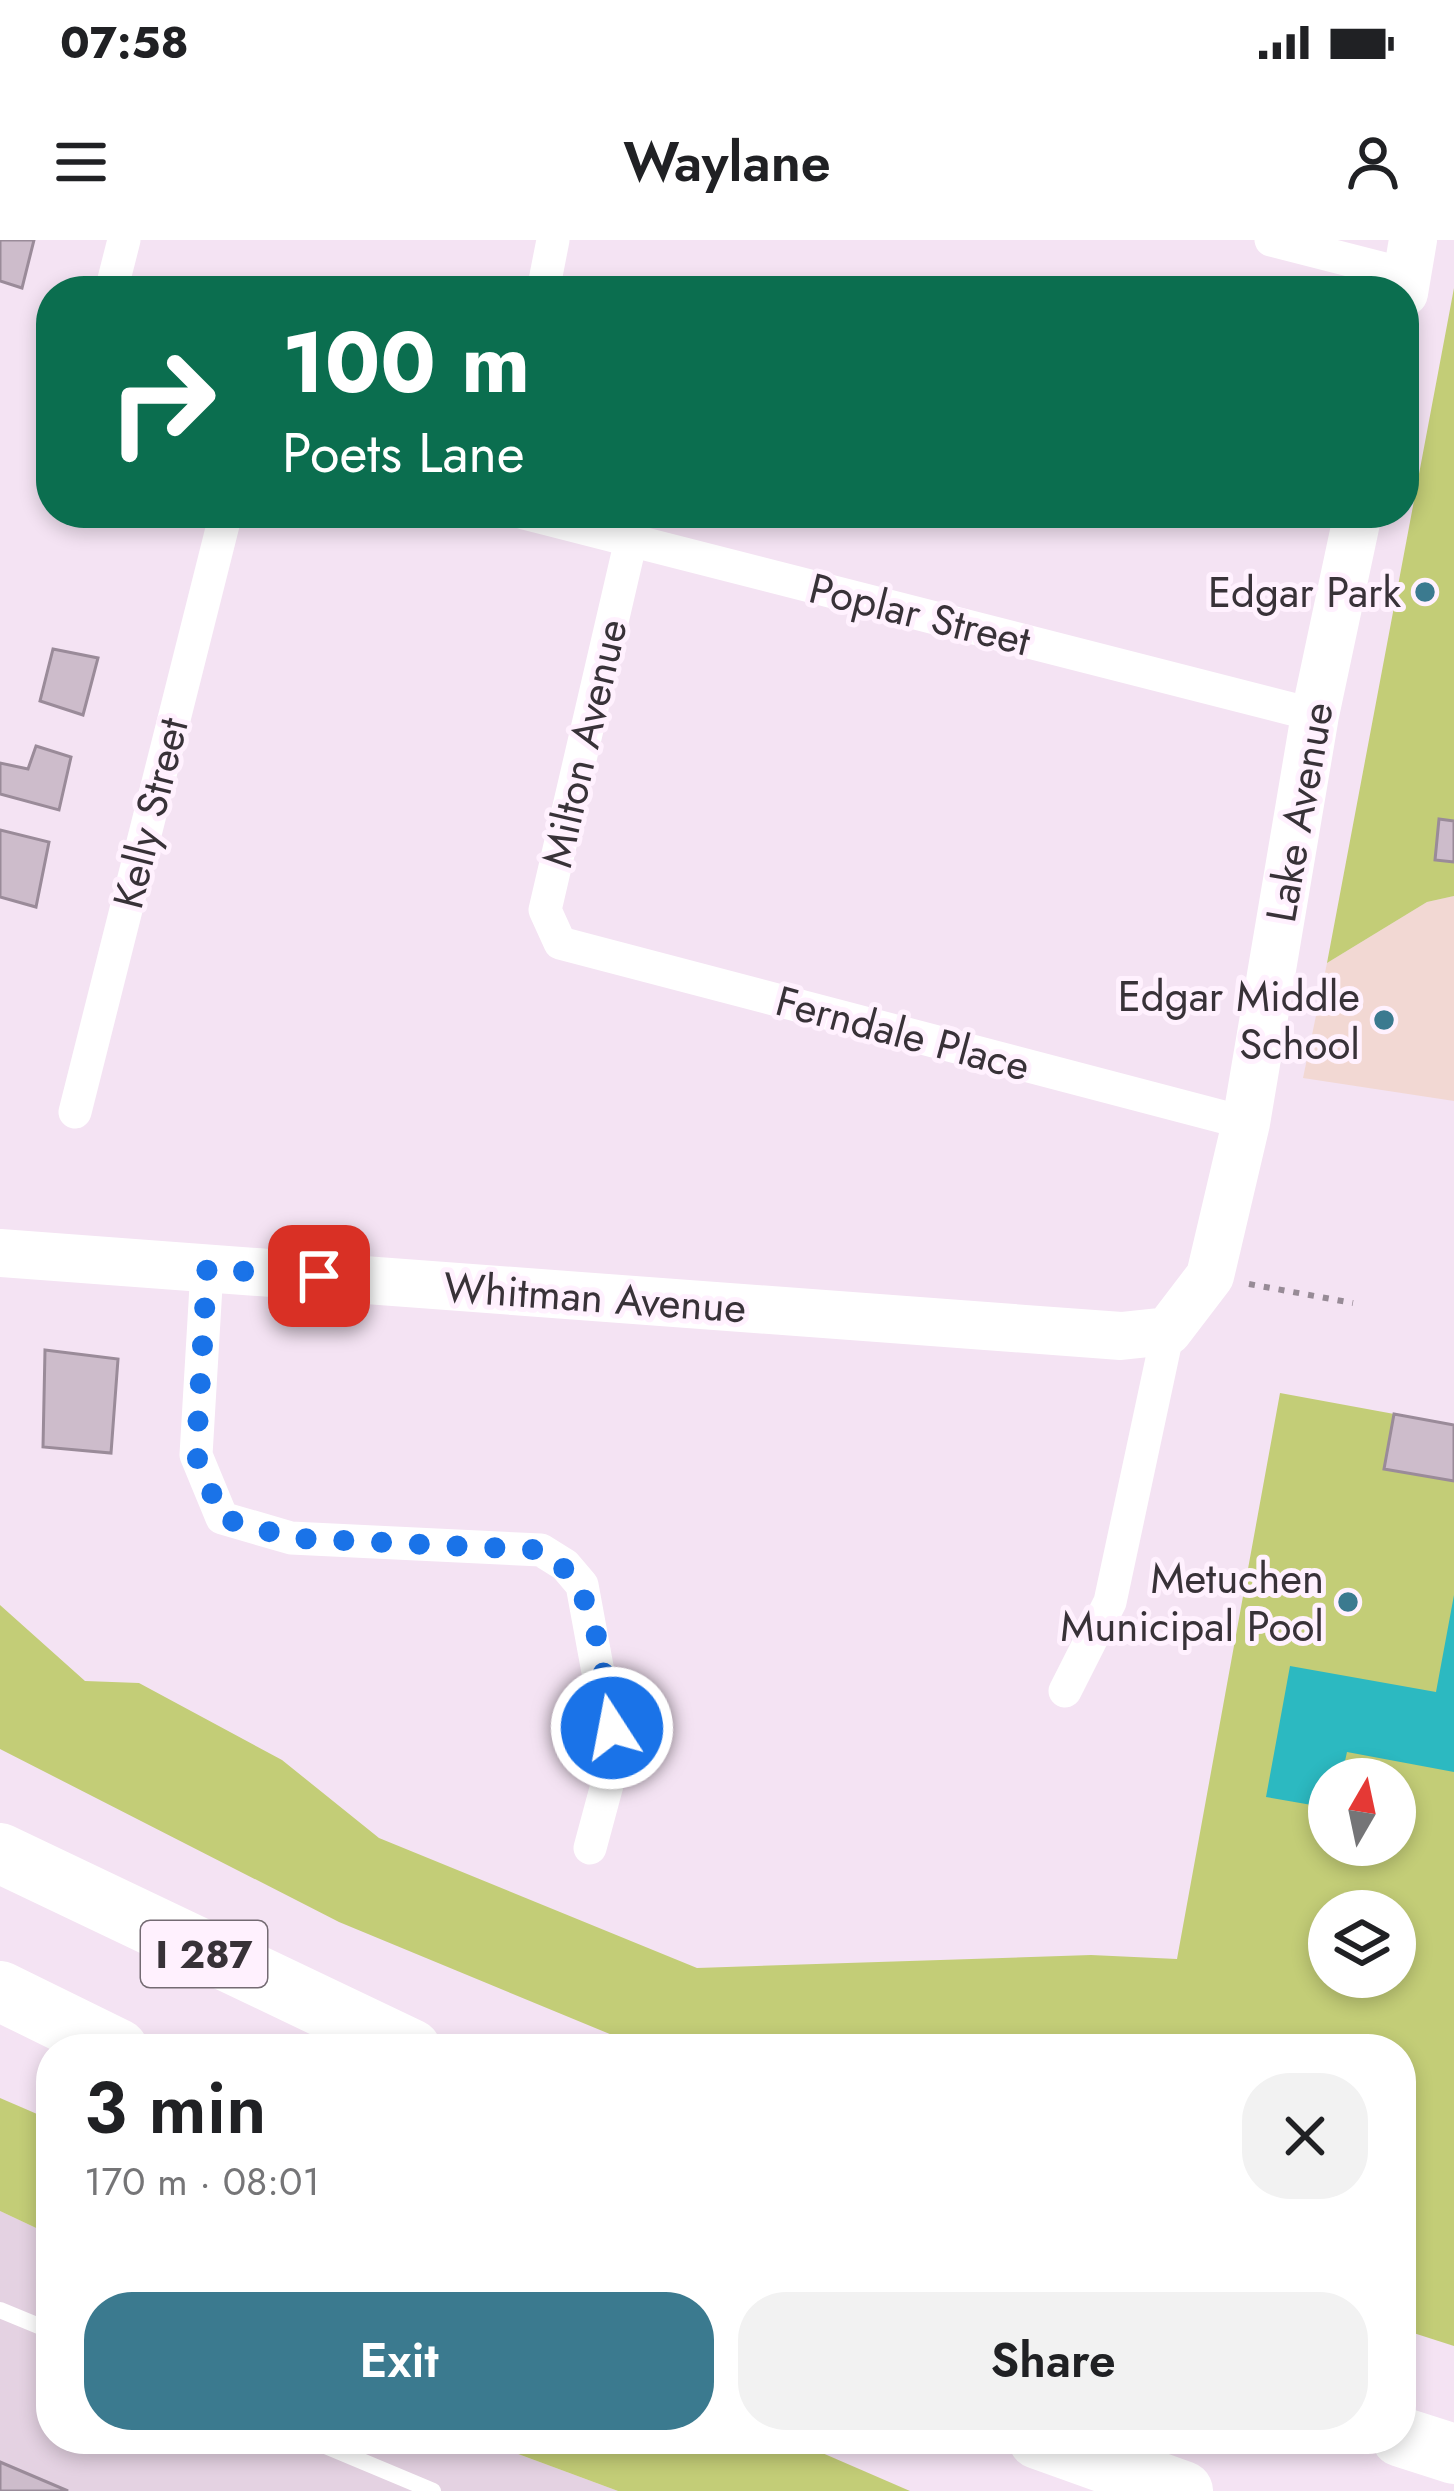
<!DOCTYPE html>
<html lang="en">
<head>
<meta charset="utf-8">
<style>
	:root { --surface:#fff; --page:#f2f2f2; --text:#202124; --muted:#757577; --accent:#3b7a8f }
	body { margin:0; font-family:Jost,sans-serif; background:var(--page); color:var(--text); height:100vh; display:flex; flex-direction:column; font-size:45px; white-space:nowrap }
	* { box-sizing:border-box; margin:0 }
	p { font-size:39px; color:var(--muted) }
	.icon { flex:none; width:66px; height:66px; fill:none; stroke:currentColor; stroke-width:2; stroke-linecap:round; stroke-linejoin:round }
	.map { position:relative; flex:1; overflow:hidden }
	.details { position:absolute; left:36px; top:1794px; width:1380px; height:420px; display:flex; flex-direction:column; background:var(--surface); border-radius:48px; box-shadow:0 6px 18px #0003 }
	.details>* { flex:none }
	.guide { position:absolute; left:36px; top:36px; width:1383px; height:252px; border-radius:48px; box-shadow:0 6px 18px #0003; background:#0b6e4f; color:#fff; overflow:hidden }
	.needle { width:78px; rotate:9deg }
	.buttons { position:absolute; left:1308px; top:1518px; display:grid; gap:24px }
	.buttons a { display:grid; place-items:center; width:108px; height:108px; border-radius:50%; background:var(--surface); box-shadow:0 6px 18px #0003; font-size:60px }
	.pin { position:absolute; display:grid; place-items:center; width:102px; height:102px; color:#fff; margin:-51px; border-radius:24px; box-shadow:0 6px 18px #0006 }
	.me { position:absolute; width:132px; margin:-66px; rotate:349deg; stroke-linejoin:round; filter:drop-shadow(0 0 9px #0008) }
	.turn { display:flex; align-items:center; gap:42px; height:252px; padding:0 48px; font-size:54px }
	.turn .icon { width:156px; height:156px; stroke-width:2.5 }
	.turn b { display:block; font-size:84px; line-height:102px }
	.round { display:grid; place-items:center; flex:none; width:126px; height:126px; border-radius:48px; background:var(--page) }
	.summary { display:flex; align-items:center; justify-content:space-between; height:204px; padding:0 48px }
	h1 { font-size:72px; font-weight:600; line-height:90px }
	.action { display:flex; gap:24px; margin-top:auto; padding:24px 48px }
	.action a { flex:1; height:138px; border-radius:48px; background:var(--accent); color:#fff; font-size:48px; font-weight:600; line-height:138px; text-align:center }
	.action a+a { background:var(--page); color:var(--text) }
	.status { display:flex; justify-content:space-between; align-items:center; height:84px; padding:0 60px; background:var(--surface); direction:ltr }
	.status svg { height:33px; fill:currentColor }
	header { display:flex; justify-content:space-between; align-items:center; height:156px; padding:0 48px; background:var(--surface); font-size:54px; font-weight:600 }
	.map>svg:first-child { display:block }
	.industrial { fill:#e4d2e2 }
	.education { fill:#f2d8d3 }
	.green { fill:#c3cd77; fill-rule:evenodd }
	.water { fill:#2cb9c1 }
	.building { fill:#cdbccb; stroke:#9a8b99; stroke-width:3 }
	.lines { fill:none; stroke-linecap:round; stroke-linejoin:round }
	.path { stroke:#978b96; stroke-width:6; stroke-dasharray:6 9; stroke-linecap:butt }
	.lane { stroke:#fff; stroke-width:16 }
	.street { stroke:#fff; stroke-width:33 }
	.secondary { stroke:#fff; stroke-width:48 }
	.highway { stroke:#fff; stroke-width:60 }
	.route { stroke:#1a73e8; stroke-width:21; stroke-dasharray:0 37.8 }
	.poi-dot { fill:#3b7a8f; stroke:#fff1fe; stroke-width:4.5 }
	.labels { text-anchor:middle; stroke-width:10; stroke-linejoin:round; paint-order:stroke }
	.shield { fill:#fff1fe; stroke:#746b73; stroke-width:3 }
	.shield-label { font-size:39px; font-weight:bold; fill:#383238 }
	.poi-label { font-size:42px; fill:#383238; stroke:#fff1fe; text-anchor:end }
	.street-label { font-size:42px; fill:#383238; stroke:#fff1fe }
</style>
</head>
<body>
<div class="status"><b>07:58</b><svg viewBox="0 0 49 12"><path d="M0 12V9h3v3zM5 12V6h3v6zM10 12V3h3v9zM15 12V0h3v12zM26 1h20v11H26zM47 4h2v5h-2z"/></svg></div>
<header><svg class="icon" aria-label="menu" viewBox="0 0 24 24"><path d="M4 6h16M4 12h16M4 18h16"/></svg>Waylane<svg class="icon" aria-label="person" viewBox="0 0 24 24"><circle cx="12" cy="8" r="4"/><path d="M4 21q1-7 8-7t8 7"/></svg></header>
<div class="map">
<svg width="1454" height="2251" viewBox="0 0 1454 2251">
	<rect width="100%" height="100%" fill="#f4e3f3"/>
	<polygon class="industrial" points="0,1971 51,1995 51,2199 478,2199 618,2251 0,2251"/>
	<polygon class="education" points="1454,656 1454,861 1303,838 1327,723 1427,662"/>
	<g class="green">
		<polygon points="1454,48 1454,656 1427,662 1327,723"/>
		<path d="M1280,1153L1454,1185V2106L1401,2089V1809H646L339,1682L0,1509V1365L85,1441L139,1443L282,1520L379,1598L697,1728L1091,1715L1177,1719ZM1329,1539H1395V1605H1329ZM1329,1671H1395V1737H1329Z"/>
		<polygon points="0,1858 51,1880 51,1995 0,1971"/>
		<polygon points="478,2199 790,2199 910,2251 618,2251"/>
	</g>
	<polygon class="water" points="1454,1355 1454,1532 1347,1512 1341,1539 1329,1539 1329,1568 1266,1557 1290,1426 1436,1452"/>
	<g class="building">
		<polygon points="0,0 34,0 22,48 0,41"/>
		<polygon points="53,409 98,418 83,475 40,461"/>
		<polygon points="36,506 71,517 59,570 0,554 0,523 28,529"/>
		<polygon points="1439,579 1454,581 1454,622 1435,620"/>
		<polygon points="0,590 49,602 36,667 0,657"/>
		<polygon points="45,1110 118,1119 111,1213 43,1207"/>
		<polygon points="1394,1174 1454,1185 1454,1241 1384,1229"/>
		<polygon points="0,2222 68,2251 0,2251"/>
	</g>
	<g class="lines">
		<polyline class="path" points="1249,1044 1353,1063"/>
		<g class="lane">
			<polyline points="0,2070 51,2091"/>
			<polyline points="309,2199 433,2251"/>
		</g>
		<g class="street">
			<polyline points="1271,0 1408,35"/>
			<polyline points="111,51 124,0"/>
			<polyline points="543,51 553,0"/>
			<polyline points="524,273 1315,475"/>
			<polyline points="631,300 545,670 560,703 1246,883"/>
			<polyline points="75,872 226,273"/>
			<polyline points="207,1029 196,1215 222,1278 291,1298 541,1310 565,1325 582,1345 614,1519 590,1608"/>
			<polyline points="1065,1451 1110,1362 1168,1091"/>
		</g>
		<g class="secondary">
			<polyline points="1404,53 1413,0"/>
			<polyline points="0,1013 1121,1096 1168,1091 1210,1036 1246,883 1315,475 1358,273"/>
		</g>
		<g class="highway">
			<polyline points="0,1613 411,1809"/>
			<polyline points="0,1751 118,1809"/>
			<polyline points="1401,2197 1454,2214"/>
			<polyline points="1038,2199 1183,2251"/>
		</g>
	</g>
	<g class="lines">
		<path class="route" d="M319,1036L207,1029L196,1215L222,1278L291,1298L541,1310C601,1346 600,1425 612,1488"/>
	</g>
	<g class="poi-dot">
		<circle cx="1425" cy="352" r="12"/>
		<circle cx="1384" cy="780" r="12"/>
		<circle cx="1348" cy="1362" r="12"/>
	</g>
	<g class="labels">
		<rect class="shield" x="141" y="1681" width="126" height="66" rx="9"/>
		<g class="shield-label">
			<text x="204" y="1728">I 287</text>
		</g>
		<g class="poi-label">
			<text x="1401" y="367">Edgar Park</text>
			<text x="1360" y="771">Edgar Middle<tspan x="1360" dy="48">School</tspan></text>
			<text x="1324" y="1353">Metuchen<tspan x="1324" dy="48">Municipal Pool</tspan></text>
		</g>
		<g class="street-label">
			<text transform="translate(920 374) rotate(14)" y="15">Poplar Street</text>
			<text transform="translate(584 503) rotate(-77)" y="15">Milton Avenue</text>
			<text transform="translate(1299 572) rotate(-80)" y="15">Lake Avenue</text>
			<text transform="translate(150 573) rotate(-76)" y="15">Kelly Street</text>
			<text transform="translate(903 793) rotate(15)" y="15">Ferndale Place</text>
			<text transform="translate(595 1057) rotate(4)" y="15">Whitman Avenue</text>
		</g>
	</g>
</svg>
<div class="buttons">
<a><svg class="needle" viewBox="-14 -14 28 28"><path d="M0-13l5 13h-10z" fill="#e53935"/><path d="M0 13l5-13h-10z" fill="#757577"/></svg></a>
<a><svg class="icon" aria-label="layers" viewBox="0 0 24 24"><path d="M12 4l9 5-9 5-9-5zM3 14l9 5 9-5"/></svg></a>
</div>
<div class="pin" style="left:319px;top:1036px;background:#d93025"><svg class="icon" aria-label="arrive" viewBox="0 0 24 24"><path d="M6 21V4h12l-3 4 3 4H6"/></svg></div>
<svg class="me" style="left:612px;top:1488px" viewBox="-20 -20 40 40"><circle r="17" fill="#1a73e8" stroke="#fff" stroke-width="3"/><path d="M0-11L8 9 0 5-8 9z" fill="#fff"/></svg>
<div class="guide">
<div class="turn"><svg class="icon" aria-label="right" viewBox="0 0 24 24"><path d="M7 20v-9h11M14 6l5 5-5 5"/></svg><div><b>100 m</b>Poets Lane</div></div>
</div>
<section class="details">
<div class="summary"><div><h1>3 min</h1><p>170 m · 08:01</p></div><a class="round"><svg class="icon" aria-label="close" viewBox="0 0 24 24"><path d="M6 6l12 12M18 6L6 18"/></svg></a></div>
<div class="action"><a>Exit</a><a>Share</a></div>
</section>
</div>
</body>
</html>
